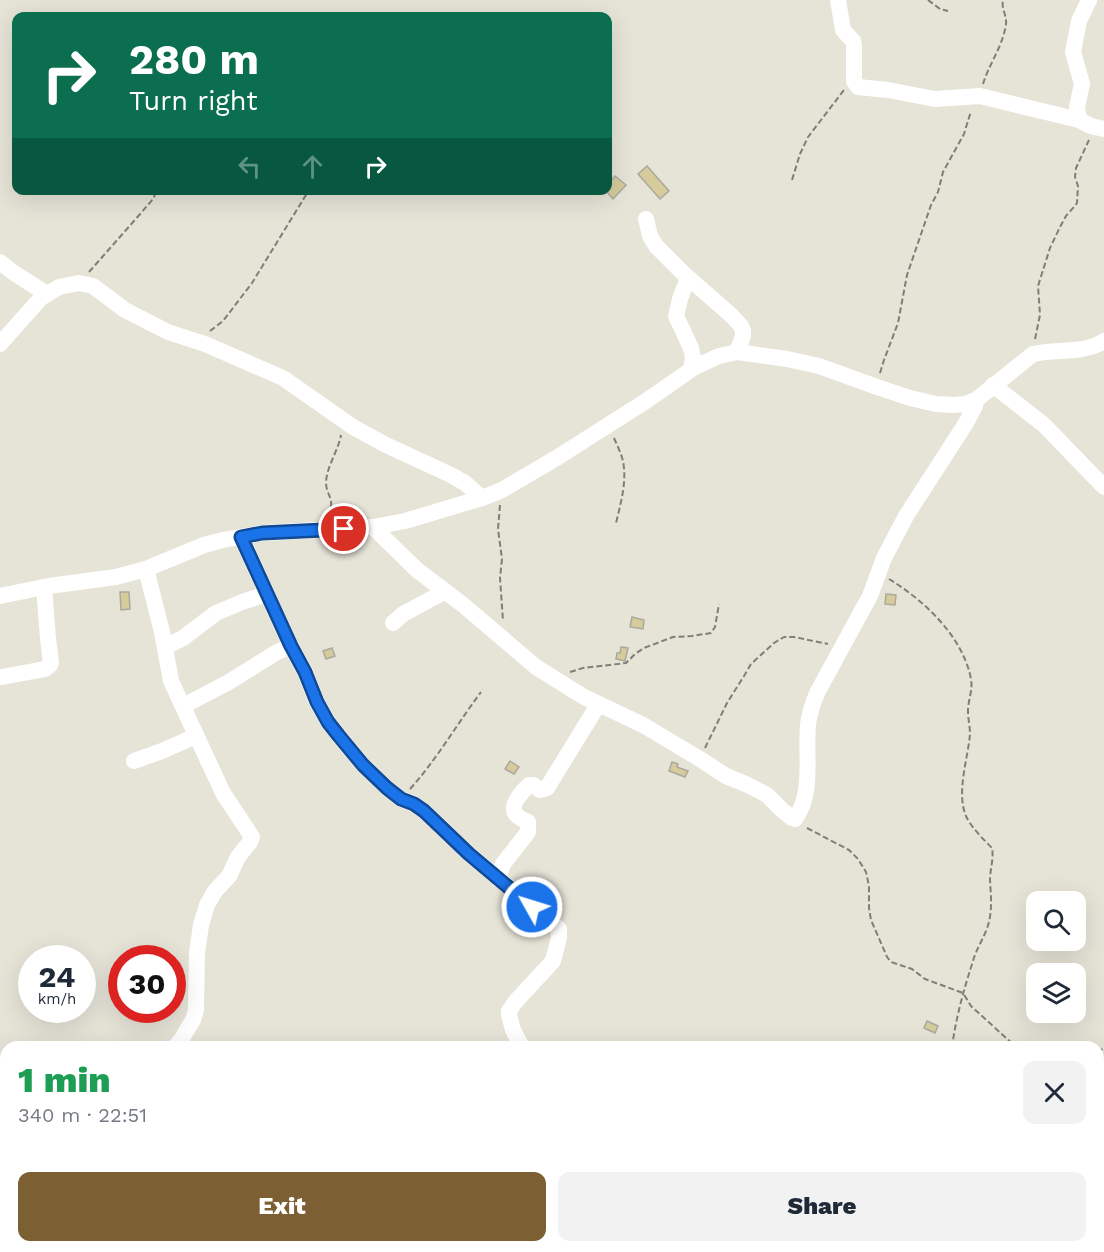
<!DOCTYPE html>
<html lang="en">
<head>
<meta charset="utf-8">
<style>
	:root { --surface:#fff; --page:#f2f2f3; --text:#1f2937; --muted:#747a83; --accent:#7c5f32 }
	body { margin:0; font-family:"Work Sans",sans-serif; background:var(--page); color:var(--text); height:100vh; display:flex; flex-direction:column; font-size:22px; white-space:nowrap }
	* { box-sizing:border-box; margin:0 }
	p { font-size:20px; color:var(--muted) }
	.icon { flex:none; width:33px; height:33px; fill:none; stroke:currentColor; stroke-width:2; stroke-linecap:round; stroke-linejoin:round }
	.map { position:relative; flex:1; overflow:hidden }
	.sheet { position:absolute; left:0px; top:1041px; width:1104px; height:212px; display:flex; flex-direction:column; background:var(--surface); border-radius:18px 18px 0 0; box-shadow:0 6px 24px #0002 }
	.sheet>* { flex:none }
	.hud { position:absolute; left:12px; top:12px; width:600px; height:183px; border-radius:12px; box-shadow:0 6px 24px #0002; background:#0b6e4f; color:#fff; overflow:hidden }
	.tools { position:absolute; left:1026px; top:891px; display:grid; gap:12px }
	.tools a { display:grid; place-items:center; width:60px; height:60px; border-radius:12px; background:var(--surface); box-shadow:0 6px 24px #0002; font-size:30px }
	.speed { position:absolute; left:18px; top:945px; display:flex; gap:12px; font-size:30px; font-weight:700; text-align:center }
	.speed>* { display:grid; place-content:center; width:78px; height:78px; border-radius:50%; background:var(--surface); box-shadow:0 6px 24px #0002; line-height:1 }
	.speed small { font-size:15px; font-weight:400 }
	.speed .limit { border:9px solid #d22; background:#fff; color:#111 }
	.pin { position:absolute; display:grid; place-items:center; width:51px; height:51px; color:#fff; margin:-26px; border:3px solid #fff; border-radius:50%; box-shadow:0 2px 6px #0007 }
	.me { position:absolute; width:66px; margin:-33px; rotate:309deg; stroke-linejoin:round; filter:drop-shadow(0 0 4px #0008) }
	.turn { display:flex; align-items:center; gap:21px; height:126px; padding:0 18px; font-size:27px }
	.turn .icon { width:78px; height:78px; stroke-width:2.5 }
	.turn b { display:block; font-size:42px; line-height:51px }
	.lanes { display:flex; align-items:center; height:57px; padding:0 18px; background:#0003; justify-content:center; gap:30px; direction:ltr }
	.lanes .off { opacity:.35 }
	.round { display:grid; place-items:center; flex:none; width:63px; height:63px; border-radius:12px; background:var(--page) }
	.summary { display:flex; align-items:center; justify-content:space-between; height:102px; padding:0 18px }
	h1 { font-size:36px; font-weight:800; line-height:45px; color:#1e9e55 }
	.button { display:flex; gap:12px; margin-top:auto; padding:12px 18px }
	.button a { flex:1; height:69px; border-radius:12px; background:var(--accent); color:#fff; font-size:24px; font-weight:800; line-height:69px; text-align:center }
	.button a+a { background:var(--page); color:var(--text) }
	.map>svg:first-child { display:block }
	.building { fill:#d6cb9b; stroke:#aba99e; stroke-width:1.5 }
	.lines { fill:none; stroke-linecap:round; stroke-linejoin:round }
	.path { stroke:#807e76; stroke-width:2; stroke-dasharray:6 3; stroke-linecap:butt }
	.minor { stroke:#fff; stroke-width:16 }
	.route-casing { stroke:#114b97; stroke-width:15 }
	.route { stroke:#1a73e8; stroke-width:10 }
</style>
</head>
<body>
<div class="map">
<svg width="1104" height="1252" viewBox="0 0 1104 1252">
	<rect width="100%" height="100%" fill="#e6e3d7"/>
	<g class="building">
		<polygon points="647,166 669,191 660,199 638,174"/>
		<polygon points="615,176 626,185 613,199 605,190 608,190 608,184"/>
		<polygon points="120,592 129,592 130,609 121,610"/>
		<polygon points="886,594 896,595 895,605 885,604"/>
		<polygon points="632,617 644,620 643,629 630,627"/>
		<polygon points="621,647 628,648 625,661 616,659 617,653 620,653"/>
		<polygon points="332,648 335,656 326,659 323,651"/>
		<polygon points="510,761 519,767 514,774 505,769"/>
		<polygon points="672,762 678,764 677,767 688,771 685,777 669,771"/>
		<polygon points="927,1021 938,1026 935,1033 924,1028"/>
	</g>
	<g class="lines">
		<g class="path">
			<polyline points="928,0 940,9 948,11"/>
			<path d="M983,84C989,64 1003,46 1006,24C1007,15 1001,9 1003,0"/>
			<polyline points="792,180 800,154 808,137 844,90"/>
			<polyline points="89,272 141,213 153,199 157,190"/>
			<polyline points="210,331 223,321 252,283 309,190"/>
			<polyline points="1035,339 1040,315 1038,286 1050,248 1060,227 1066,216 1074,207 1077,203 1078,186 1075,177 1076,168 1089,140"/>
			<polyline points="880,373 884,360 898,323 907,275 931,205 938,192 943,172 964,134 971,111"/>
			<path d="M614,438C617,445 621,453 623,461C627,482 621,502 616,523"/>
			<polyline points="500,505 498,529 502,559 500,578 503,621"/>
			<path d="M327,515C337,499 326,497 326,482C327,466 338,451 341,435"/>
			<path d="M889,579C925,601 963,637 971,679C973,691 968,700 968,711C968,719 970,726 970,734C968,759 956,792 966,816C971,827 983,839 992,848C994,859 990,869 990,880C991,898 993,914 986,931C982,941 976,950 973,961C964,989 956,1017 952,1047"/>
			<polyline points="570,672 583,668 626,663 635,654 644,648 673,637 692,636 711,633 715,627 719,604"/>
			<polyline points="705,748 727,703 744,676 751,664 774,643 784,637 794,637 828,644"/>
			<path d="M410,789C437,759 457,724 481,692"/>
			<polyline points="807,828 849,850 858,859 866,872 869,886 869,908 871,920 887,957 891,962 912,969 925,979 963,993 971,1006 1016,1047"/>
			<polyline points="1098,1053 1104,1047"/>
			<polyline points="1098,1057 1104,1060"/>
			<polyline points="1098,1170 1104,1171"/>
			<polyline points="0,1175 6,1177"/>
		</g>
		<g class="minor">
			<polyline points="838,0 843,30 853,41 854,45 854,81 858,87 888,90 935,99 980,96 1079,120 1091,126 1104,129"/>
			<polyline points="1079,120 1077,107 1082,84 1073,52 1079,21 1089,0"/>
			<polyline points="646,219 650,236 656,246 683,273 732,316 741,326 743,331 743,336 737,352"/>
			<polyline points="0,262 14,273 47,294"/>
			<polyline points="688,278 680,299 676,316 691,348 693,358 691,369"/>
			<polyline points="0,344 41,298 59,287 79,283 93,286 125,310 168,332 205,344 283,378 353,427 386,445 451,475 465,483 482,498"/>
			<polyline points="993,385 1044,425 1104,487"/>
			<path d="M373,527L417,570L462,604L536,667L584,697L643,725L700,759L726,776L748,785L767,795L782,810L792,818L795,819C814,793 805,755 808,725C809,714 813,703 817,693L859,616L870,596L884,558L906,516L966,423L975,406L976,400"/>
			<polyline points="241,537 291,646 305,672 317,702 328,722 339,736 363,765 387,788 401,799 414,804 424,811 469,854 559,929 559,938 553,961 516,1001 509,1011 509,1015 513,1030 522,1047"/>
			<polyline points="146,569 162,632 171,681 223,793 252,837 250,842 238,857 229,876 215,891 207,905 201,925 197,953 196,1010 193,1020 181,1040 175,1047"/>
			<path d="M0,596L49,586L116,577L146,569L204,545L223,540L262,533L373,527L405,521L482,498L502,490L558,457L646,401L695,367L719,356L737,352L787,359L819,366L877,387L910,398L936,404L954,405L965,404L976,400L1033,354C1057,348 1082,355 1104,341"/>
			<polyline points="393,623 403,614 444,592"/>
			<polyline points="165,647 183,638 216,613 242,602 267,594"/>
			<polyline points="2,677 45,669 50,665 51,662 48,639 44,587"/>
			<polyline points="183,706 229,682 277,652 291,646"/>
			<polyline points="134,761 162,751 196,736"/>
			<path d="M498,878L503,864L528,832V822C524,820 517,817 515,813C510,804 523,791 529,785H533L540,790L547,788L598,705"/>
			<polyline points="0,1097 6,1096"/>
			<polyline points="0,1191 4,1252"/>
			<polyline points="299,1246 304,1252"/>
			<polyline points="716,1246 723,1252"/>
			<polyline points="668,1252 680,1246"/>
			<polyline points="1056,1252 1058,1246"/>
		</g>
	</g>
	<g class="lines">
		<g class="route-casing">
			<polyline id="route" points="344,529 262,533 241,537 291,646 305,672 317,702 328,722 339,736 363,765 387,788 401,799 414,804 424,811 469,854 532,907"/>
		</g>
		<use href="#route" class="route"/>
	</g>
</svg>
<div class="tools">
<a><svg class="icon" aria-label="search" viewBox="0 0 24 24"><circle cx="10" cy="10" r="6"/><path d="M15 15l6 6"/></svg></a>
<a><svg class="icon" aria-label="layers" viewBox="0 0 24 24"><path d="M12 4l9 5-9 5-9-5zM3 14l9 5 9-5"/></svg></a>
</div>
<div class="speed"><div>24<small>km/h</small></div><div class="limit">30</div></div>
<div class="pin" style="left:344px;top:529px;background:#d93025"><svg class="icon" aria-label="arrive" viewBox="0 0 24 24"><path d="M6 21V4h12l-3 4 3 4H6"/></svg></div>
<svg class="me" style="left:532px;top:907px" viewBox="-20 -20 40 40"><circle r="17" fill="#1a73e8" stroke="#fff" stroke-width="3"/><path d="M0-11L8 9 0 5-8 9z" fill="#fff"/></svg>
<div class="hud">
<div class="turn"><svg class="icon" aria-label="right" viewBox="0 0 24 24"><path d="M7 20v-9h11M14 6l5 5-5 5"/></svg><div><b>280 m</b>Turn right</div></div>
<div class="lanes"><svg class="icon off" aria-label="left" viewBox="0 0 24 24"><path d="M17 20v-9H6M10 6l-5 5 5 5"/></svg><svg class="icon off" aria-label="ahead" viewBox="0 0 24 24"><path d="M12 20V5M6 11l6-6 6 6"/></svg><svg class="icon" aria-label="right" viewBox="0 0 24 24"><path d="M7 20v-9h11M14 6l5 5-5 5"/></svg></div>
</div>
<section class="sheet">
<div class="summary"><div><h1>1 min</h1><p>340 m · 22:51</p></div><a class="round"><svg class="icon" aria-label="close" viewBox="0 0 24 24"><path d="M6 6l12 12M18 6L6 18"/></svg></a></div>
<div class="button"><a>Exit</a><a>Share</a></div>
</section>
</div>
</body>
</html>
